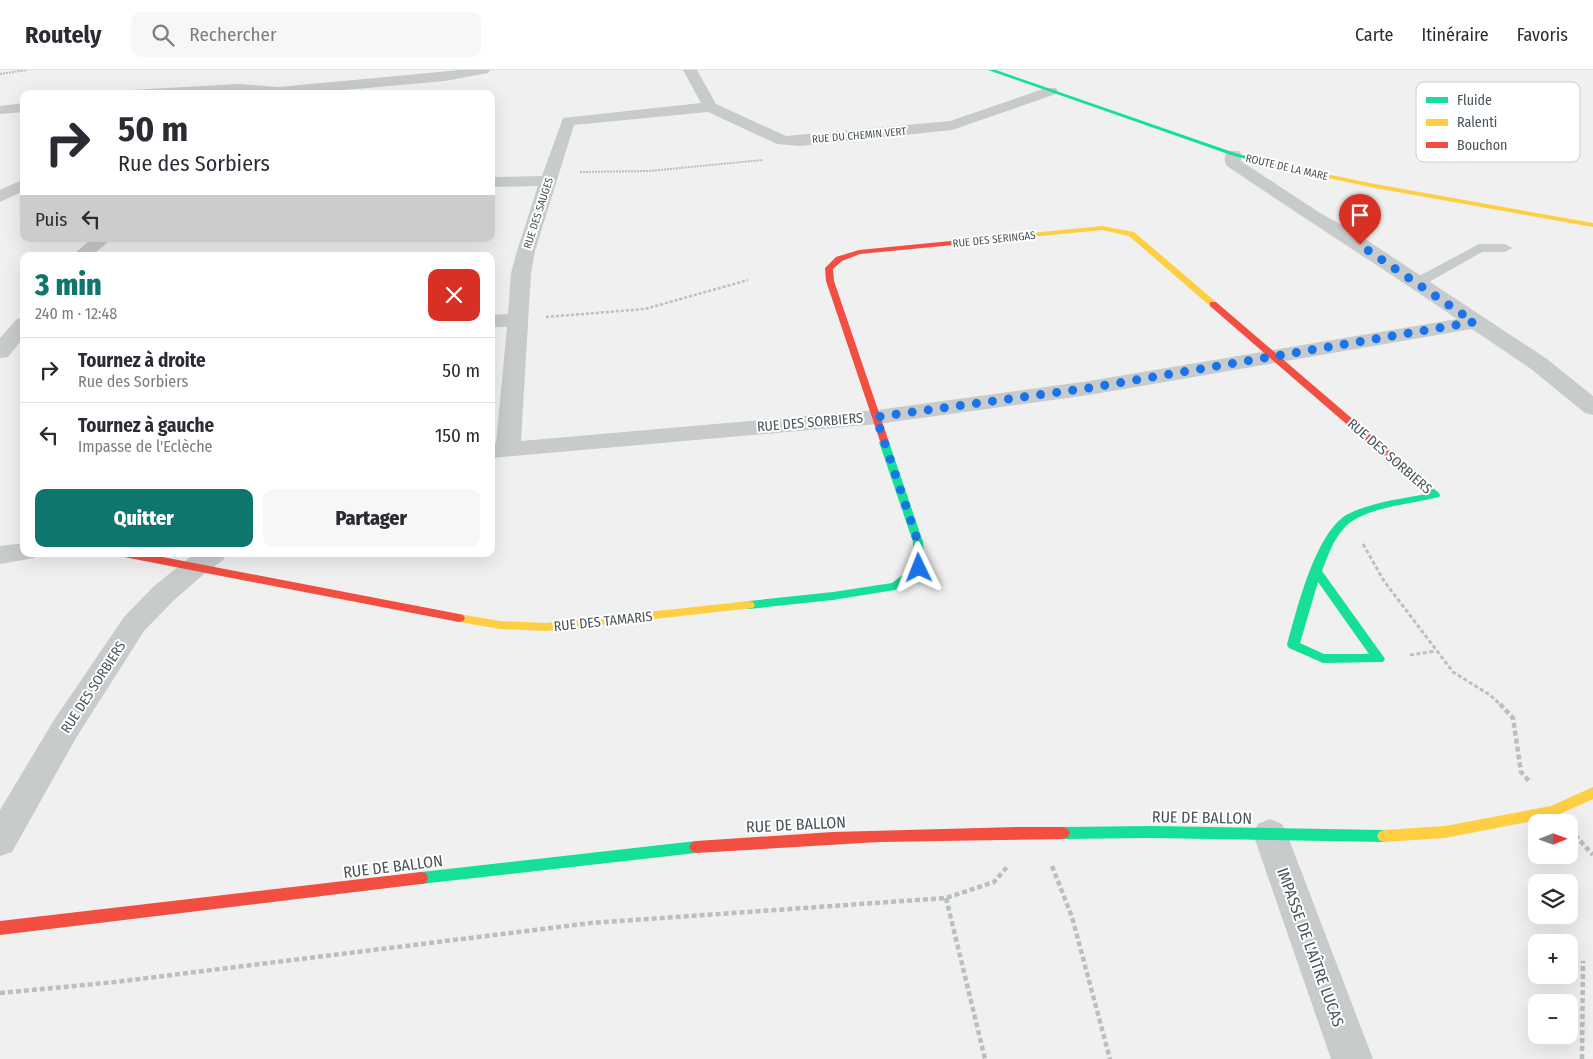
<!DOCTYPE html>
<html lang="fr">
<head>
<meta charset="utf-8">
<style>
	:root { --surface:#fff; --page:#f7f7f7; --text:#2b2b33; --muted:#7c7c81; --line:#e1e1e2; --accent:#0f766e }
	body { margin:0; font-family:"Fira Sans Condensed",sans-serif; background:var(--page); color:var(--text); height:100vh; display:flex; flex-direction:column; font-size:19px; white-space:nowrap }
	* { box-sizing:border-box; margin:0 }
	p { font-size:16px; color:var(--muted) }
	.icon { flex:none; width:28px; height:28px; fill:none; stroke:currentColor; stroke-width:2; stroke-linecap:round; stroke-linejoin:round }
	.map { position:relative; flex:1; overflow:hidden }
	.panel { position:absolute; left:20px; top:182px; width:475px; height:305px; display:flex; flex-direction:column; background:var(--surface); border-radius:10px; box-shadow:0 5px 20px #0002 }
	.panel>* { flex:none }
	.top-card { position:absolute; left:20px; top:20px; width:475px; height:152px; border-radius:10px; box-shadow:0 5px 20px #0002; background:#fff; color:var(--text); overflow:hidden }
	.needle { width:32px; rotate:89deg }
	.tools { position:absolute; left:1528px; top:744px; display:grid; gap:10px }
	.tools a { display:grid; place-items:center; width:50px; height:50px; border-radius:10px; background:var(--surface); box-shadow:0 5px 20px #0002; font-size:25px }
	.pin { position:absolute; display:grid; place-items:center; width:42px; height:42px; color:#fff; margin:-51px -21px; border-radius:50% 50% 50% 0; rotate:-45deg; box-shadow:0 0 5px #0007 }
	.pin .icon { rotate:45deg }
	.me { position:absolute; width:55px; margin:-28px; rotate:358deg; stroke-linejoin:round; filter:drop-shadow(0 0 4px #0008) }
	.turn { display:flex; align-items:center; gap:18px; height:105px; padding:0 15px; font-size:22px }
	.turn .icon { width:65px; height:65px; stroke-width:2.5 }
	.turn b { display:block; font-size:35px; line-height:42px }
	.then { display:flex; align-items:center; height:48px; padding:0 15px; background:#0003; gap:10px; font-size:19px }
	.round { display:grid; place-items:center; flex:none; width:52px; height:52px; border-radius:10px; background:var(--page) }
	.overview { display:flex; align-items:center; justify-content:space-between; height:85px; padding:0 15px }
	h1 { font-size:30px; font-weight:800; line-height:38px; color:var(--accent) }
	.action { display:flex; gap:10px; margin-top:auto; padding:10px 15px }
	.action a { flex:1; height:58px; border-radius:10px; background:var(--accent); color:#fff; font-size:20px; font-weight:800; line-height:58px; text-align:center }
	.action a+a { background:var(--page); color:var(--text) }
	ul { padding:0; list-style:none }
	li { display:flex; align-items:center; gap:15px; height:65px; padding:0 15px; border-top:1px solid var(--line) }
	li div { flex:1 }
	li b { display:block; font-size:19px }
	li em { font-style:normal }
	header { display:flex; align-items:center; gap:30px; box-sizing:border-box; height:70px; padding:0 25px; background:var(--surface); border-bottom:1px solid var(--line) }
	header strong { font-size:24px }
	nav { display:flex; gap:28px; margin-inline-start:auto; font-size:18px }
	.search { width:350px; height:45px; background:var(--page); display:flex; align-items:center; gap:12px; box-sizing:border-box; padding:0 18px; border-radius:10px; color:var(--muted); font-size:19px }
	.map>svg:first-child { display:block }
	.lines { fill:none; stroke-linecap:round; stroke-linejoin:round }
	.path-far3 { stroke:#b8c1bd; stroke-width:2; stroke-dasharray:2 1; stroke-linecap:butt }
	.path-far2 { stroke:#b8c1bd; stroke-width:2.5; stroke-dasharray:3 2; stroke-linecap:butt }
	.path-far1 { stroke:#b8c1bd; stroke-width:3; stroke-dasharray:4 2.5; stroke-linecap:butt }
	.path { stroke:#b8c1bd; stroke-width:4.5; stroke-dasharray:5 3; stroke-linecap:butt }
	.lane { fill:#c8cbcb; fill-rule:evenodd }
	.street { fill:#c8cbcb; fill-rule:evenodd }
	.fast { fill:#16e098; fill-rule:evenodd }
	.slow { fill:#ffcf43; fill-rule:evenodd }
	.jam { fill:#f24e42; fill-rule:evenodd }
	.route { stroke:#1a73e8; stroke-width:9; stroke-dasharray:0 16.2 }
	.labels { text-anchor:middle; stroke-width:4; stroke-linejoin:round; paint-order:stroke }
	.far-street-label { font-size:11px; fill:#49545a; stroke:#fff }
	.street-label { font-size:14px; fill:#49545a; stroke:#fff }
	.near-street-label { font-size:16px; fill:#49545a; stroke:#fff }
	.key { fill:#fff; stroke:#c8ccce; stroke-width:1 }
	.key-label { font-size:14px; fill:#49545a }
</style>
</head>
<body>
<header>
<strong>Routely</strong>
<div class="search"><svg class="icon" aria-label="search" viewBox="0 0 24 24"><circle cx="10" cy="10" r="6"/><path d="M15 15l6 6"/></svg>Rechercher</div>
<nav><a>Carte</a><a>Itinéraire</a><a>Favoris</a></nav>
</header>
<div class="map">
<svg width="1593" height="989" viewBox="0 0 1593 989">
	<rect width="100%" height="100%" fill="#f0f0f0"/>
	<g class="lines">
		<g class="path-far3">
			<polyline points="0,4 27,0"/>
			<polyline points="580,102 649,101 763,90"/>
		</g>
		<polyline class="path-far2" points="546,247 645,239 748,210"/>
		<g class="path-far1">
			<polyline points="1363,474 1384,511 1453,602 1490,625 1501,635"/>
			<polyline points="1410,585 1436,581"/>
		</g>
		<g class="path">
			<polyline points="1500,634 1513,648 1521,702 1530,712"/>
			<polyline points="1575,765 1593,785"/>
			<polyline points="1052,796 1072,847 1110,989"/>
			<polyline points="946,828 985,989"/>
			<polyline points="0,923 115,912 591,853 946,828 994,812 1007,797"/>
			<polyline points="1582,989 1583,891"/>
		</g>
		<polygon class="lane" points="1479,174 1505,174 1512,178 1505,182 1482,182 1422,216 1412,216 1410,213 1412,210"/>
		<g class="street">
			<polygon points="460,0 490,0 488,3 445,11 298,24 125,24 132,20 238,14 279,17"/>
			<path d="M683,0H697L716,34L786,66L950,51L1046,18H1056L1058,21L1056,24L952,60L800,76L777,74L708,42L574,55L535,181L531,203L521,371L877,340L1089,311L1457,249C1381,197 1303,148 1227,96C1224,92 1224,86 1227,81H1239L1241,84V91L1320,143L1353,161L1547,289L1593,326V345L1585,343L1531,299L1472,259L1089,325L877,354L491,388V374L496,373L507,257H491V245L508,244L511,203L517,181L538,116L491,117V107L542,106L563,48L701,33Z"/>
			<polygon points="24,33 24,42 0,44 0,36"/>
			<polygon points="24,109 24,121 0,132 0,120"/>
			<polygon points="91,169 111,169 92,186 72,186"/>
			<polygon points="24,247 24,267 8,287 0,288 0,268 17,249"/>
			<polygon points="24,473 24,484 36,484 34,488 0,494 0,476"/>
			<polygon points="194,484 227,484 223,490 204,504 173,531 144,561 76,668 12,782 0,786 0,740 54,650 124,547 153,517"/>
			<polygon points="1270,749 1282,754 1287,764 1373,989 1331,989 1253,764 1258,754"/>
		</g>
		<g class="fast">
			<polygon points="988,0 996,0 1235,83 1290,98 1287,100 1231,85"/>
			<polygon points="884,369 889,372 923,472 925,498 923,501 895,520 833,530 749,539 745,538 743,535 745,532 749,531 833,522 892,513 913,497 913,472 879,372"/>
			<path d="M1414,404L1418,405L1439,423L1440,425L1439,427C1412,434 1366,437 1346,456C1334,468 1328,485 1322,501L1383,586L1385,589L1383,592L1323,593L1289,578L1287,575C1297,540 1315,462 1348,444C1372,432 1401,429 1427,424L1409,407ZM1318,512L1369,584H1324L1300,573Z"/>
			<polygon points="1151,756 1384,760 1389,762 1391,766 1389,770 1384,772 1151,768 1063,769 1058,767 1056,763 1058,759 1063,757"/>
			<polygon points="696,771 701,773 703,777 701,781 696,783 421,814 416,813 414,808 416,803 421,802"/>
		</g>
		<g class="slow">
			<polygon points="1287,96 1375,114 1593,153 1593,157 1375,118 1285,99 1284,98"/>
			<polygon points="1102,156 1134,162 1216,232 1216,236 1210,236 1129,166 1102,160 961,174 957,172 961,170"/>
			<polygon points="749,531 753,532 755,535 753,538 546,561 500,559 459,552 455,551 453,548 455,545 459,544 500,551 546,553"/>
			<polygon points="1593,717 1593,729 1553,747 1445,768 1384,772 1379,770 1377,766 1379,762 1384,760 1445,756 1551,736"/>
		</g>
		<g class="jam">
			<polygon points="961,170 965,172 964,174 860,184 842,191 833,199 834,211 889,372 887,374 881,374 826,211 825,198 836,187 859,180"/>
			<polygon points="1210,232 1216,232 1418,405 1419,407 1418,409 1410,409 1210,236"/>
			<polygon points="124,484 147,484 459,544 463,545 465,548 463,551 459,552 129,488 125,487"/>
			<polygon points="1017,757 1063,757 1068,759 1070,763 1068,767 1063,769 879,772 696,783 691,781 689,777 691,773 696,771 833,762"/>
			<polygon points="421,802 426,803 428,808 426,813 421,814 0,865 0,851"/>
		</g>
	</g>
	<g class="lines">
		<polyline class="route" points="919,498 918,472 876,347 1089,318 1474,252 1360,175"/>
	</g>
	<g class="labels">
		<g class="far-street-label">
			<text transform="translate(859 65) rotate(-5)" y="4">RUE DU CHEMIN VERT</text>
			<text transform="translate(1287 97) rotate(13)" y="4">ROUTE DE LA MARE</text>
			<text transform="translate(538 143) rotate(-72)" y="4">RUE DES SAUGES</text>
			<text transform="translate(994 169) rotate(-6)" y="4">RUE DES SERINGAS</text>
		</g>
		<g class="street-label">
			<text transform="translate(810 352) rotate(-5)" y="5">RUE DES SORBIERS</text>
			<text transform="translate(1390 386) rotate(41)" y="5">RUE DES SORBIERS</text>
			<text transform="translate(603 551) rotate(-6)" y="5">RUE DES TAMARIS</text>
			<text transform="translate(93 617) rotate(-57)" y="5">RUE DES SORBIERS</text>
		</g>
		<g class="near-street-label">
			<text transform="translate(1202 747) rotate(1)" y="6">RUE DE BALLON</text>
			<text transform="translate(796 754) rotate(-3)" y="6">RUE DE BALLON</text>
			<text transform="translate(393 796) rotate(-7)" y="6">RUE DE BALLON</text>
			<text transform="translate(1311 877) rotate(70)" y="6">IMPASSE DE L'AÎTRE LUCAS</text>
		</g>
	</g>
	<rect x="1416" y="12" width="164" height="80" rx="8" class="key"/>
	<rect x="1426" y="27" width="22" height="6" fill="#16e098"/>
	<rect x="1426" y="49" width="22" height="7" fill="#ffcf43"/>
	<rect x="1426" y="72" width="22" height="6" fill="#f24e42"/>
	<g class="key-label">
		<text x="1457" y="35">Fluide</text>
		<text x="1457" y="57">Ralenti</text>
		<text x="1457" y="80">Bouchon</text>
	</g>
</svg>
<div class="tools">
<a><svg class="needle" viewBox="-14 -14 28 28"><path d="M0-13l5 13h-10z" fill="#e53935"/><path d="M0 13l5-13h-10z" fill="#7c7c81"/></svg></a>
<a><svg class="icon" aria-label="layers" viewBox="0 0 24 24"><path d="M12 4l9 5-9 5-9-5zM3 14l9 5 9-5"/></svg></a>
<a>+</a>
<a>−</a>
</div>
<div class="pin" style="left:1360px;top:175px;background:#d93025"><svg class="icon" aria-label="arrive" viewBox="0 0 24 24"><path d="M6 21V4h12l-3 4 3 4H6"/></svg></div>
<svg class="me" style="left:919px;top:498px" viewBox="-20 -20 40 40"><path d="M0-17L14 15 0 8-14 15z" fill="#1a73e8" stroke="#fff" stroke-width="4"/></svg>
<div class="top-card">
<div class="turn"><svg class="icon" aria-label="right" viewBox="0 0 24 24"><path d="M7 20v-9h11M14 6l5 5-5 5"/></svg><div><b>50 m</b>Rue des Sorbiers</div></div>
<div class="then">Puis<svg class="icon" aria-label="left" viewBox="0 0 24 24"><path d="M17 20v-9H6M10 6l-5 5 5 5"/></svg></div>
</div>
<section class="panel">
<div class="overview"><div><h1>3 min</h1><p>240 m · 12:48</p></div><a class="round" style="background:#d93025;color:#fff"><svg class="icon" aria-label="close" viewBox="0 0 24 24"><path d="M6 6l12 12M18 6L6 18"/></svg></a></div>
<ul>
<li><svg class="icon" aria-label="right" viewBox="0 0 24 24"><path d="M7 20v-9h11M14 6l5 5-5 5"/></svg><div><b>Tournez à droite</b><p>Rue des Sorbiers</p></div><em>50 m</em></li>
<li><svg class="icon" aria-label="left" viewBox="0 0 24 24"><path d="M17 20v-9H6M10 6l-5 5 5 5"/></svg><div><b>Tournez à gauche</b><p>Impasse de l'Eclèche</p></div><em>150 m</em></li>
</ul>
<div class="action"><a>Quitter</a><a>Partager</a></div>
</section>
</div>
</body>
</html>
